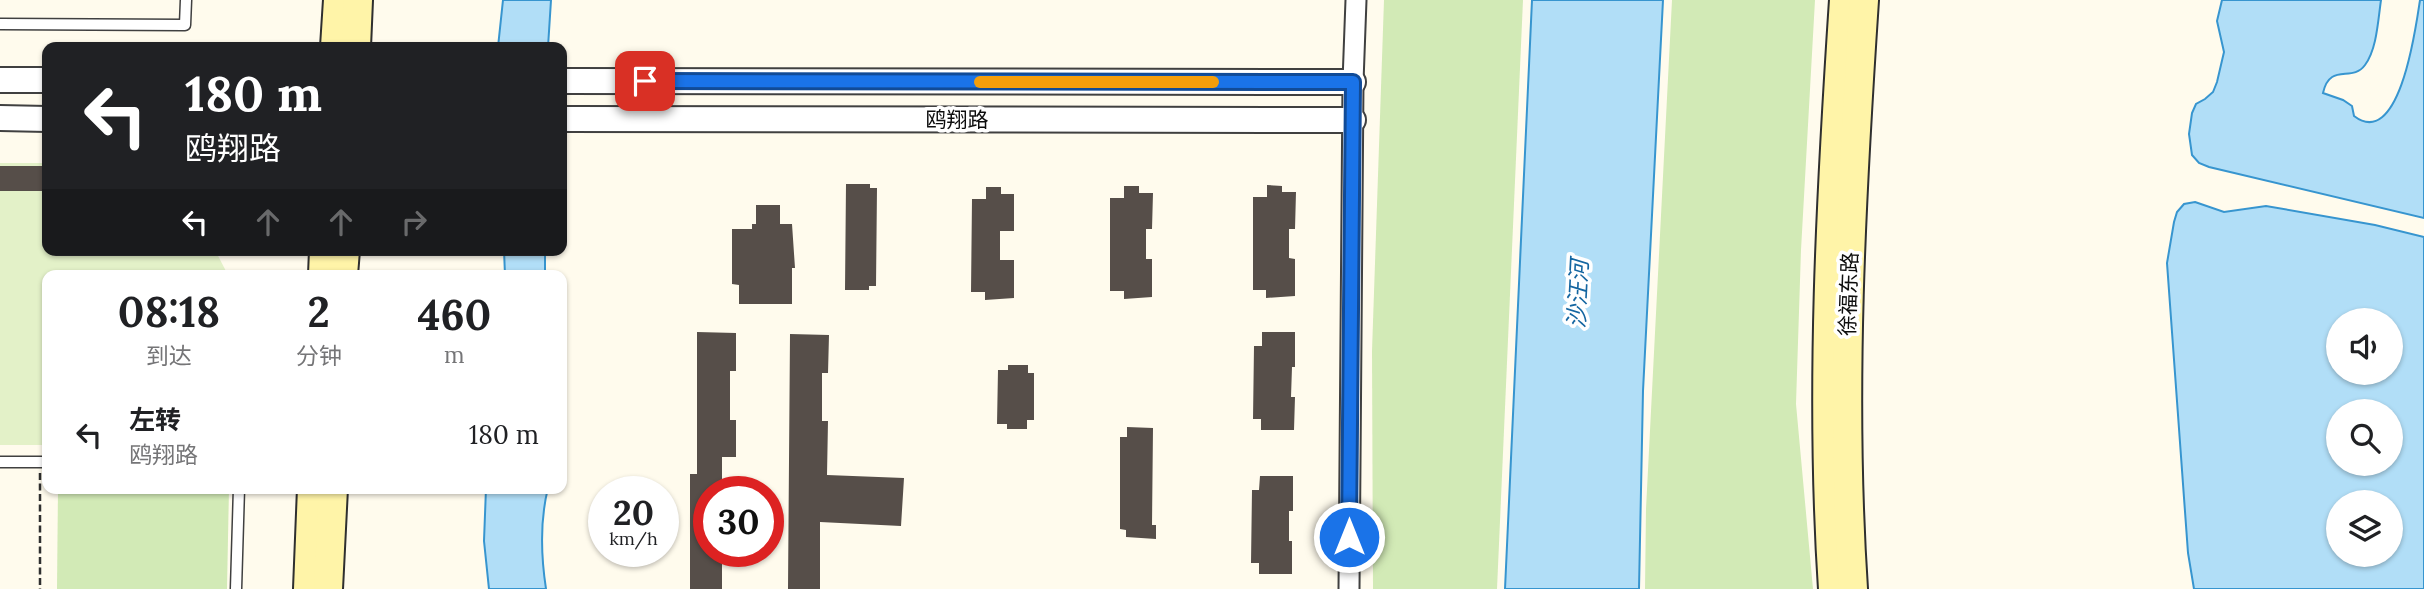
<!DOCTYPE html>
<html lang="zh">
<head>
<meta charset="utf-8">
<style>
	:root { --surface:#fff; --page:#f6f6f6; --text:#202124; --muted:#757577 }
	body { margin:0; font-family:Lora,"Noto Sans SC",serif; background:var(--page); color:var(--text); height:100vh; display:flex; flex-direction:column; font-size:26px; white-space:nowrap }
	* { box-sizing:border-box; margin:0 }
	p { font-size:23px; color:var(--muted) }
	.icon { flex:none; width:38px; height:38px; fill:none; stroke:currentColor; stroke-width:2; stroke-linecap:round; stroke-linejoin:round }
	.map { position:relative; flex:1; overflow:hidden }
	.details { position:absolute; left:42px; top:270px; width:525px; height:224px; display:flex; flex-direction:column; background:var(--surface); border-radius:14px; box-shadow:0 2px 5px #0004 }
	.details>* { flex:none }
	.hud { position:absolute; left:42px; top:42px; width:525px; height:214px; border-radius:14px; box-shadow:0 2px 5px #0004; background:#202124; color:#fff; overflow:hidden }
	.controls { position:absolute; left:2326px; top:308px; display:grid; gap:14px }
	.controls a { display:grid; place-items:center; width:77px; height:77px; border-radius:50%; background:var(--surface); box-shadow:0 2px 5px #0004; font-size:35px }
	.speed { position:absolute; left:588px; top:476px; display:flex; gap:14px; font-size:35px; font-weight:700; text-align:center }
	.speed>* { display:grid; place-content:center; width:91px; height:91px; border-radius:50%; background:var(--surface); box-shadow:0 2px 5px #0004; line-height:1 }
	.speed small { font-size:18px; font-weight:400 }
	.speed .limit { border:10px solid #d22; background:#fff; color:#111 }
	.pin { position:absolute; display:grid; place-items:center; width:60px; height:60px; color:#fff; margin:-30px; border-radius:14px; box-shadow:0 4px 10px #0006 }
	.me { position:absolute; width:77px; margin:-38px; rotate:0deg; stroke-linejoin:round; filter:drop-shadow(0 0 5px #0008) }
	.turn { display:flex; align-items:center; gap:24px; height:147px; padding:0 28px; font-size:32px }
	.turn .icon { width:91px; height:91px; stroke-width:2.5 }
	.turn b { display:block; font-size:49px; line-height:60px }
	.lanes { display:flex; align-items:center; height:66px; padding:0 28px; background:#0003; justify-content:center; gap:35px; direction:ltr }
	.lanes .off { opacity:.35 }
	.eta { display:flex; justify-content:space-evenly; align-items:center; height:119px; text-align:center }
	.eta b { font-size:42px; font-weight:700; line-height:49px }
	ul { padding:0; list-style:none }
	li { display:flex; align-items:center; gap:21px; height:91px; padding:0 28px }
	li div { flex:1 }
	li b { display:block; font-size:26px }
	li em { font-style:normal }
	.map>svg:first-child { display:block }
	.green { fill:#d2eab6 }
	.pitch { fill:#e3f1c8 }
	.water { fill:#b1def7; stroke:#3795cf; stroke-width:2; fill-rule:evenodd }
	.building { fill:#564e49 }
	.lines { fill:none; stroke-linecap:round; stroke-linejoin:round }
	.service-casing { stroke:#404040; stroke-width:13 }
	.minor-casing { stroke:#404040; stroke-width:23 }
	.tertiary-casing { stroke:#404040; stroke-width:28 }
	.secondary-casing { stroke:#2f2f2f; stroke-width:32 }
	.path { stroke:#2f2f2f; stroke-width:2.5; stroke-dasharray:7 3.5; stroke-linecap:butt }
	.service { stroke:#fff; stroke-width:10 }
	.minor { stroke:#fff; stroke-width:19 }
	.tertiary { stroke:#fff; stroke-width:24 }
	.secondary { stroke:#fff4a8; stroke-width:28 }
	.route-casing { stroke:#114b97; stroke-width:18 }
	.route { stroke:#1a73e8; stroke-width:12 }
	.slow { stroke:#f59e0b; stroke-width:12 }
	.labels { text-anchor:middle; stroke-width:7; stroke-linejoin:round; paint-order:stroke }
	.street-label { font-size:21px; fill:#0d0d0d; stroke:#fff }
	.water-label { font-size:23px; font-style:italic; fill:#1466a1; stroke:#fff }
</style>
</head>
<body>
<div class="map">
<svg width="2424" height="589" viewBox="0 0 2424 589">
	<rect width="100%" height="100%" fill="#fffbed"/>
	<g class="green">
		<polygon points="1384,0 1523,0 1497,589 1373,589 1372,351"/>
		<polygon points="1672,0 1815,0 1801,250 1796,404 1813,589 1645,589 1646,509"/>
		<polygon points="58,488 229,488 227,589 57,589"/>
	</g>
	<polygon class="pitch" points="0,163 47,163 47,250 215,250 228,275 47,275 47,445 0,445"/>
	<g class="water">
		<polygon points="503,0 551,0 548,47 498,47"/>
		<polygon points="1532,0 1663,0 1643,391 1639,589 1505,589"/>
		<path d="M2222,0H2381C2378,20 2377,49 2365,65C2352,83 2330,62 2323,93L2343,100L2352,106L2354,116C2400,151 2416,26 2420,0H2424V218L2209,167L2199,163L2192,155L2189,134L2192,113L2196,104L2205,99L2213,92L2217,82L2224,52L2217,21Z"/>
		<path d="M2195,202L2224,212L2266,206L2375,225L2424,237V589H2194L2188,553L2167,263L2174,222L2177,212L2184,204ZM2390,320V373H2338V320ZM2390,411V464H2338V411ZM2390,502V555H2338V502Z"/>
		<polygon points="504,250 545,250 545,275 505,275"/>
		<path d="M486,488H548C540,520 541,556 546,589H489L484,541Z"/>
	</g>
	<g class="building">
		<rect x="0" y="166" width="47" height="25"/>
		<polygon points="846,184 870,184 870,188 877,188 876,286 869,286 869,290 845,290"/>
		<polygon points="1267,185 1282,186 1282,192 1296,192 1295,229 1289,229 1289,258 1295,259 1295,296 1266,298 1266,290 1253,290 1253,197 1267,197"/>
		<polygon points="1124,186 1139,186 1139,193 1153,193 1152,229 1146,229 1146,259 1152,259 1152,297 1124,299 1124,291 1110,291 1110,198 1124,198"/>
		<polygon points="986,187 1001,187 1001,194 1014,194 1014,231 1000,231 1000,260 1014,260 1014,298 985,300 985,292 971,292 972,199 986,199"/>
		<polygon points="756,205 780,205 780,224 792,224 795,268 792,268 792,304 739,304 739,285 732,284 732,229 752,229 752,224 756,224"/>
		<polygon points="697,332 736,333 736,371 730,371 730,420 736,420 736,457 722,457 722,492 709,492 709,551 722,551 722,589 690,589 690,474 697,474"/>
		<polygon points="1262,332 1295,332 1295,367 1292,367 1291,397 1295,397 1294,430 1261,430 1261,419 1253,419 1254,346 1262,346"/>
		<polygon points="790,334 829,335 828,373 822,373 822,421 828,421 827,475 904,478 901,526 820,522 820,589 788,589"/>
		<polygon points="1008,365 1028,365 1028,373 1034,373 1034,420 1027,420 1027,429 1007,429 1007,424 997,424 998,370 1008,370"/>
		<polygon points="1127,427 1153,428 1152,525 1156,525 1156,539 1126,537 1126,530 1120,529 1120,437 1127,437"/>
		<polygon points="1260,476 1293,476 1293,511 1289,511 1289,541 1292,541 1292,574 1259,574 1259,563 1251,563 1252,490 1259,490"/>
	</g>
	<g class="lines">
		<g class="service-casing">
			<g id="service">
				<polyline points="0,24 185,25 186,0"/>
				<polyline points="0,462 47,462"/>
				<polyline points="236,589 239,488"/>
			</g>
		</g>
		<g class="minor-casing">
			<polyline id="minor" points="1349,589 1353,82 1356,0"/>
		</g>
		<g class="tertiary-casing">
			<g id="tertiary">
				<polyline points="0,80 47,80"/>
				<polyline points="562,81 1353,82"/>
				<polyline points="0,118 47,119"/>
				<polyline points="562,119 1353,120"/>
			</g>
		</g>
		<g class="secondary-casing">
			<g id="secondary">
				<polyline points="335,47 338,0"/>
				<polyline points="356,47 358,0"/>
				<polyline points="323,275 324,250"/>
				<polyline points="343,275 345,250"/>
				<polyline points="308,589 312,488"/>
				<polyline points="328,589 333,488"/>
				<path d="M1833,589C1820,393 1831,196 1844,0"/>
				<path d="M1853,589C1840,393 1851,196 1864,0"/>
			</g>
		</g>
		<polyline class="path" points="40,473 40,589"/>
		<use href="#service" class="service"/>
		<use href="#minor" class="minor"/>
		<use href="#tertiary" class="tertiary"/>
		<use href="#secondary" class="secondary"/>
	</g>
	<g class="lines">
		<g class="route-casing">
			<polyline id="route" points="645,81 1353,82 1349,537"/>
		</g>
		<use href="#route" class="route"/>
		<polyline class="slow" points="980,82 1213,82"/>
	</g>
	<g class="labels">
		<g class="street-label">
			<text x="957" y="127">鸥翔路</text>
			<text transform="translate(1849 294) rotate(-88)" y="7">徐福东路</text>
		</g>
		<g class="water-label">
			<text transform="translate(1578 294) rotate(-87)" y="8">沙汪河</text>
		</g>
	</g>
</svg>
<div class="controls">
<a><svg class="icon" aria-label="sound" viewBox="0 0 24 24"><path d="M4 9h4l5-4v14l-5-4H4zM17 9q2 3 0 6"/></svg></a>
<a><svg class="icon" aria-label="search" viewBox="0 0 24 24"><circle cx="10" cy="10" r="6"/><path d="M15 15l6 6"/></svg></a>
<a><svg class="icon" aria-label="layers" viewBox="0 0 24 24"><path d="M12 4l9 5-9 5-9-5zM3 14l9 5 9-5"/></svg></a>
</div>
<div class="speed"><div>20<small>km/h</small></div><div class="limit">30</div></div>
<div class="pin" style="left:645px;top:81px;background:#d93025"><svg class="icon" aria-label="arrive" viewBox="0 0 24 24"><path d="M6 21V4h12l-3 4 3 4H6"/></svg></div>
<svg class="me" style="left:1349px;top:537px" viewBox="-20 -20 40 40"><circle r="17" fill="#1a73e8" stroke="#fff" stroke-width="3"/><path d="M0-11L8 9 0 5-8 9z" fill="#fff"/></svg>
<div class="hud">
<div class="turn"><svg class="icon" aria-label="left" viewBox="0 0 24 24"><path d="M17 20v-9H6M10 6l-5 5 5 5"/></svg><div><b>180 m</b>鸥翔路</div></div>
<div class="lanes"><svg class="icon" aria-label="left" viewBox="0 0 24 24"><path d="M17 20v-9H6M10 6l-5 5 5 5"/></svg><svg class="icon off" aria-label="ahead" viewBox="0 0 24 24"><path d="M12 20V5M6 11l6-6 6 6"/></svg><svg class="icon off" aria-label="ahead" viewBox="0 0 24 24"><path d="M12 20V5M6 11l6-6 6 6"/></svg><svg class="icon off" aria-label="right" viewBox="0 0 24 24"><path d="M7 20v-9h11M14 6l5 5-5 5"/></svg></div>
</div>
<section class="details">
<div class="eta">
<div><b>08:18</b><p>到达</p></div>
<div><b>2</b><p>分钟</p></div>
<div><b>460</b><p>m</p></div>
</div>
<ul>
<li><svg class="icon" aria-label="left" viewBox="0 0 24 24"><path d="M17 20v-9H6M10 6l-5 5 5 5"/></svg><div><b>左转</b><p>鸥翔路</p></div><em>180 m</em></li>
</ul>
</section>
</div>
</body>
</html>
